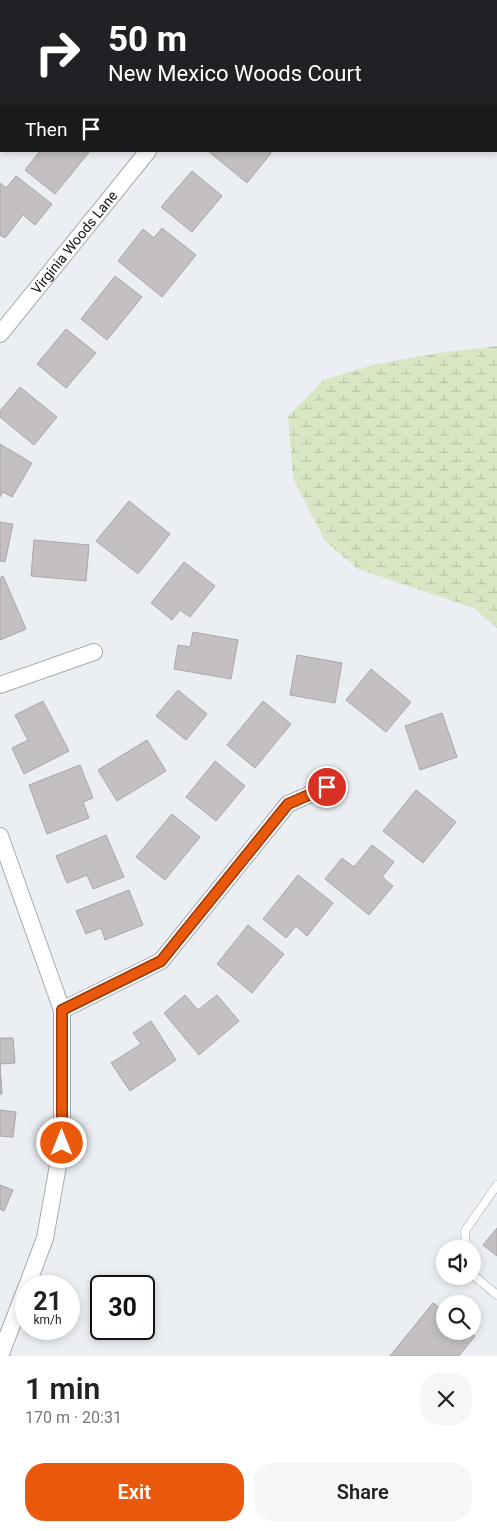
<!DOCTYPE html>
<html lang="en">
<head>
<meta charset="utf-8">
<style>
	:root { --surface:#fff; --page:#f6f6f6; --text:#222; --muted:#767676; --accent:#ea580c }
	body { margin:0; font-family:Roboto,sans-serif; background:var(--page); color:var(--text); height:100vh; display:flex; flex-direction:column; font-size:19px; white-space:nowrap }
	* { box-sizing:border-box; margin:0 }
	p { font-size:16px; color:var(--muted) }
	.icon { flex:none; width:28px; height:28px; fill:none; stroke:currentColor; stroke-width:2; stroke-linecap:round; stroke-linejoin:round }
	.map { position:relative; height:1356px; overflow:hidden }
	.sheet { display:flex; flex-direction:column; background:var(--surface); flex:1 }
	.sheet>* { flex:none }
	.top-card { position:absolute; left:0px; top:0px; width:498px; height:152px; box-shadow:0 2px 8px #0003; background:#202124; color:#fff; overflow:hidden }
	.controls { position:absolute; left:436px; top:1240px; display:grid; gap:10px }
	.controls a { display:grid; place-items:center; width:45px; height:45px; border-radius:50%; background:var(--surface); box-shadow:0 2px 8px #0003; font-size:25px }
	.speed { position:absolute; left:15px; top:1275px; display:flex; gap:10px; font-size:25px; font-weight:700; text-align:center }
	.speed>* { display:grid; place-content:center; width:65px; height:65px; border-radius:50%; background:var(--surface); box-shadow:0 2px 8px #0003; line-height:1 }
	.speed small { font-size:12px; font-weight:400 }
	.speed .limit { border:2px solid #111; border-radius:8px; background:#fff; color:#111 }
	.pin { position:absolute; display:grid; place-items:center; width:42px; height:42px; color:#fff; margin:-21px; border:2px solid #fff; border-radius:50%; box-shadow:0 1px 5px #0007 }
	.me { position:absolute; width:55px; margin:-28px; rotate:0deg; stroke-linejoin:round; filter:drop-shadow(0 0 4px #0008) }
	.turn { display:flex; align-items:center; gap:18px; height:105px; padding:0 25px; font-size:22px }
	.turn .icon { width:65px; height:65px; stroke-width:2.5 }
	.turn b { display:block; font-size:35px; line-height:42px }
	.then { display:flex; align-items:center; height:48px; padding:0 25px; background:#0003; gap:10px; font-size:19px }
	.round { display:grid; place-items:center; flex:none; width:52px; height:52px; border-radius:20px; background:var(--page) }
	.overview { display:flex; align-items:center; justify-content:space-between; height:85px; padding:0 25px }
	h1 { font-size:30px; font-weight:600; line-height:38px }
	.action { display:flex; gap:10px; margin-top:auto; padding:10px 25px }
	.action a { flex:1; height:58px; border-radius:20px; background:var(--accent); color:#fff; font-size:20px; font-weight:600; line-height:58px; text-align:center }
	.action a+a { background:var(--page); color:var(--text) }
	.map>svg:first-child { display:block }
	.wetland { fill:url(#wetland-marsh) }
	.building { fill:#c3bfc2; stroke:#aaa6a9 }
	.lines { fill:none; stroke-linecap:round; stroke-linejoin:round }
	.service-casing { stroke:#a6aaae; stroke-width:9 }
	.minor-casing { stroke:#a6aaae; stroke-width:18 }
	.service { stroke:#fff; stroke-width:8 }
	.minor { stroke:#fff; stroke-width:16 }
	.route-casing { stroke:#983908; stroke-width:12 }
	.route { stroke:#ea580c; stroke-width:9 }
	.labels { text-anchor:middle; stroke-width:4.5; stroke-linejoin:round; paint-order:stroke }
	.street-label { font-size:14px; fill:#101213; stroke:#ebeff3 }
</style>
</head>
<body>
<div class="map">
<svg width="497" height="1356" viewBox="0 0 497 1356">
	<defs>
		<pattern id="wetland-marsh" width="20" height="14" patternUnits="userSpaceOnUse" patternTransform="scale(1.25)"><rect width="20" height="14" fill="#d8e6c4"/><path d="M1 5h8M5 5V1M11 12h8M15 12V8" fill="none" stroke="#b8c4a8"/></pattern>
	</defs>
	<rect width="100%" height="100%" fill="#ebeff3"/>
	<polygon class="wetland" points="497,346 497,628 474,608 358,569 325,541 293,478 288,416 324,380 376,364 439,353"/>
	<g class="building">
		<polygon points="149,0 215,0 148,1"/>
		<polygon points="40,151 90,151 55,194 25,170"/>
		<polygon points="208,151 269,151 271,153 247,183"/>
		<polygon points="192,171 222,196 192,232 161,207"/>
		<polygon points="16,176 52,204 35,225 23,215 5,238 0,235 0,183 6,188"/>
		<polygon points="162,228 196,255 162,297 118,261 143,229 154,238"/>
		<polygon points="115,276 142,297 107,340 81,319"/>
		<polygon points="66,329 96,353 66,388 37,364"/>
		<polygon points="20,387 57,417 34,445 0,417 0,411"/>
		<polygon points="0,444 32,463 12,497 3,492 0,497"/>
		<polygon points="129,501 170,534 138,574 96,541"/>
		<polygon points="0,522 13,524 5,562 0,561"/>
		<polygon points="34,540 89,545 86,581 31,576"/>
		<polygon points="184,562 215,586 190,617 180,610 172,620 151,603"/>
		<polygon points="3,576 26,629 0,640 0,578"/>
		<polygon points="193,632 238,640 231,679 174,669 178,645 190,647"/>
		<polygon points="297,655 342,663 335,703 290,695"/>
		<polygon points="371,669 411,702 386,732 346,700"/>
		<polygon points="178,690 207,714 186,740 156,716"/>
		<polygon points="43,701 69,751 24,774 12,748 28,740 15,715"/>
		<polygon points="263,701 291,724 255,768 227,745"/>
		<polygon points="442,713 457,757 420,770 405,726"/>
		<polygon points="147,740 166,771 117,801 98,770"/>
		<polygon points="215,761 245,786 216,821 186,797"/>
		<polygon points="80,765 93,798 83,802 89,818 47,834 29,785"/>
		<polygon points="416,790 456,822 423,863 383,831"/>
		<polygon points="172,814 200,837 165,880 136,857"/>
		<polygon points="106,835 124,877 93,889 87,875 67,883 56,856"/>
		<polygon points="372,845 394,862 382,877 393,886 369,915 325,879 342,858 354,867"/>
		<polygon points="298,875 333,903 307,936 296,926 286,938 263,919"/>
		<polygon points="129,890 143,925 105,940 101,928 86,934 76,911"/>
		<polygon points="248,925 284,954 252,993 217,964"/>
		<polygon points="185,995 198,1010 217,995 239,1021 199,1055 164,1013"/>
		<polygon points="151,1021 176,1060 130,1091 111,1063 141,1044 133,1033"/>
		<polygon points="0,1038 13,1038 15,1063 0,1064 2,1094 0,1094"/>
		<polygon points="0,1110 16,1112 13,1137 0,1136"/>
		<polygon points="0,1185 13,1190 4,1211 0,1209"/>
		<polygon points="497,1228 497,1256 483,1245"/>
		<polygon points="433,1303 445,1312 445,1331 468,1331 475,1336 459,1356 390,1356"/>
	</g>
	<g class="lines">
		<g class="service-casing">
			<g id="service">
				<polyline points="466,1249 465,1231 497,1185"/>
				<polyline points="472,1274 497,1295"/>
			</g>
		</g>
		<g class="minor-casing">
			<g id="minor">
				<polyline points="270,1 271,0"/>
				<path id="s1" d="M0,334L148,151"/>
				<polyline points="0,685 94,652"/>
				<polyline points="0,836 62,1010 62,1143 45,1238 27,1286"/>
				<polyline points="62,1010 161,961 288,804 327,787"/>
				<polyline points="0,1356 26,1288"/>
			</g>
		</g>
		<use href="#service" class="service"/>
		<use href="#minor" class="minor"/>
	</g>
	<g class="lines">
		<g class="route-casing">
			<polyline id="route" points="62,1143 62,1010 161,961 288,804 327,787"/>
		</g>
		<use href="#route" class="route"/>
	</g>
	<g class="labels">
		<g class="street-label">
			<text dy="5" stroke="none"><textPath href="#s1" startOffset="118">Virginia Woods Lane</textPath></text>
		</g>
	</g>
</svg>
<div class="controls">
<a><svg class="icon" aria-label="sound" viewBox="0 0 24 24"><path d="M4 9h4l5-4v14l-5-4H4zM17 9q2 3 0 6"/></svg></a>
<a><svg class="icon" aria-label="search" viewBox="0 0 24 24"><circle cx="10" cy="10" r="6"/><path d="M15 15l6 6"/></svg></a>
</div>
<div class="speed"><div>21<small>km/h</small></div><div class="limit">30</div></div>
<div class="pin" style="left:327px;top:787px;background:#d93025"><svg class="icon" aria-label="arrive" viewBox="0 0 24 24"><path d="M6 21V4h12l-3 4 3 4H6"/></svg></div>
<svg class="me" style="left:62px;top:1143px" viewBox="-20 -20 40 40"><circle r="17" fill="#ea580c" stroke="#fff" stroke-width="3"/><path d="M0-11L8 9 0 5-8 9z" fill="#fff"/></svg>
<div class="top-card">
<div class="turn"><svg class="icon" aria-label="right" viewBox="0 0 24 24"><path d="M7 20v-9h11M14 6l5 5-5 5"/></svg><div><b>50 m</b>New Mexico Woods Court</div></div>
<div class="then">Then<svg class="icon" aria-label="arrive" viewBox="0 0 24 24"><path d="M6 21V4h12l-3 4 3 4H6"/></svg></div>
</div>
</div>
<section class="sheet">
<div class="overview"><div><h1>1 min</h1><p>170 m · 20:31</p></div><a class="round"><svg class="icon" aria-label="close" viewBox="0 0 24 24"><path d="M6 6l12 12M18 6L6 18"/></svg></a></div>
<div class="action"><a>Exit</a><a>Share</a></div>
</section>
</body>
</html>
